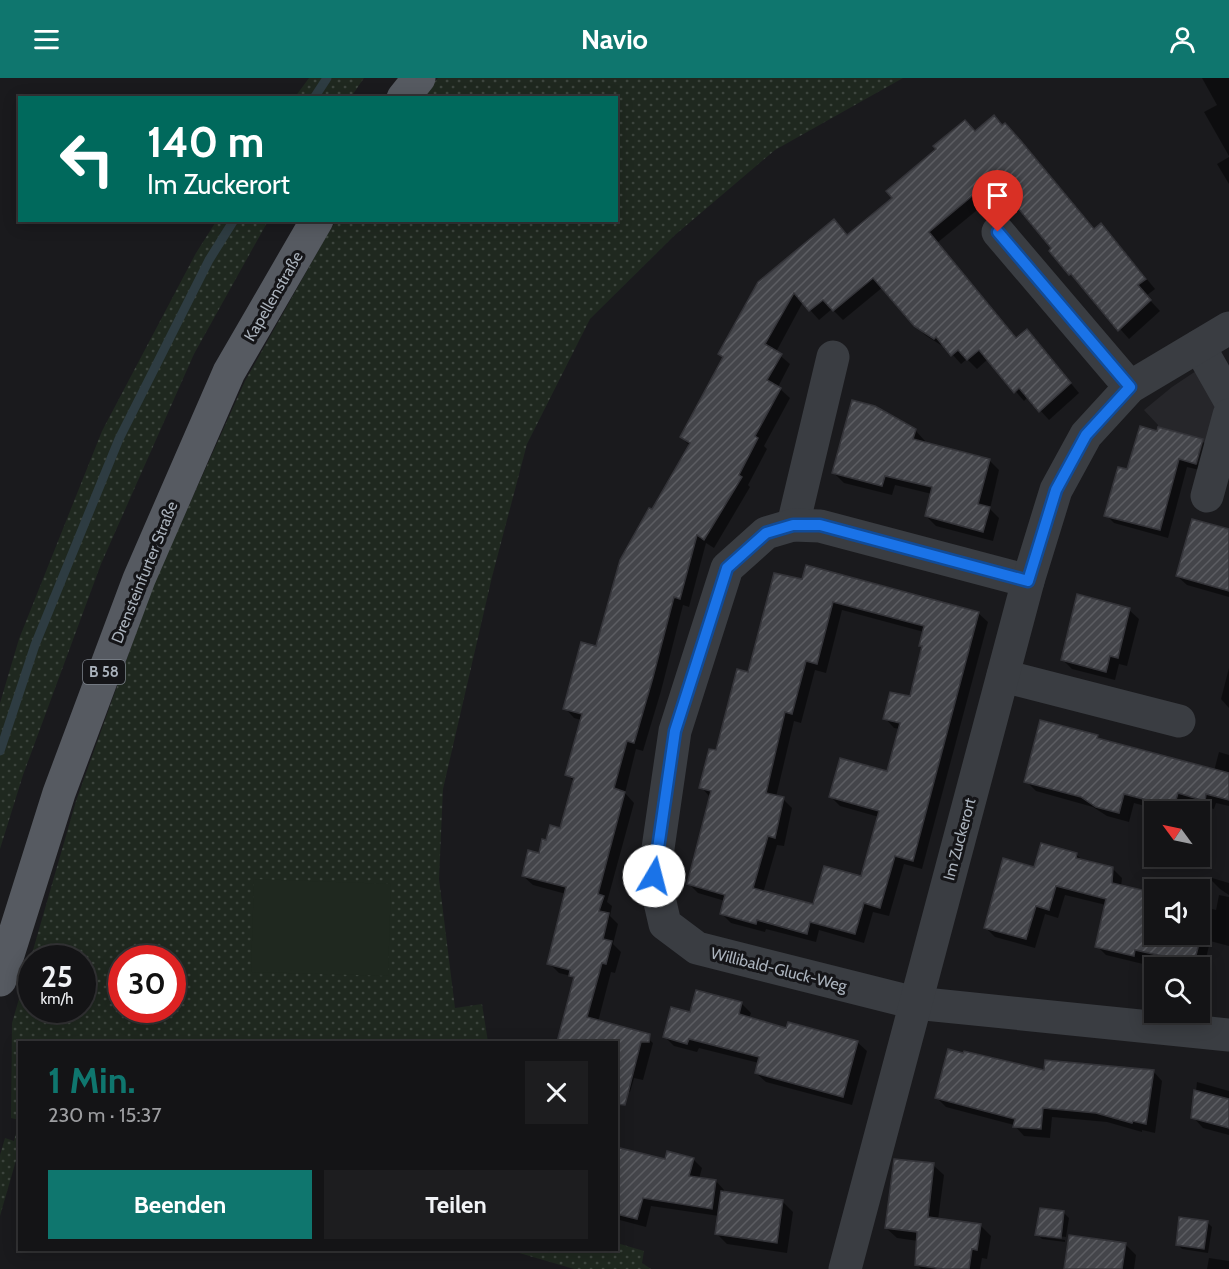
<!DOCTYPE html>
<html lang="de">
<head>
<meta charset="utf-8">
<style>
	:root { --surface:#141416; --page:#1d1d1f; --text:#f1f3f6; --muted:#9d9ea1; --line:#333335; --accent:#0f766e }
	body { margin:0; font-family:Cabin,sans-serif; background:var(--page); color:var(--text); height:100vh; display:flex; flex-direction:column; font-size:22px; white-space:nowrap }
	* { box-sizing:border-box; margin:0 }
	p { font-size:20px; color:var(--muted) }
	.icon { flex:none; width:33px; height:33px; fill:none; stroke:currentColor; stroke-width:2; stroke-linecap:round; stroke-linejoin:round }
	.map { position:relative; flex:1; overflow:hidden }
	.drawer { position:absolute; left:18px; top:963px; width:600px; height:210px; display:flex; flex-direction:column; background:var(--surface); border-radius:0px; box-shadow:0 3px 15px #0003,0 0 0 2px var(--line) }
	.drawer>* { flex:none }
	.guide { position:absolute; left:18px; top:18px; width:600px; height:126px; border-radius:0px; box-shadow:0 3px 15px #0003,0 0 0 2px var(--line); background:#00695c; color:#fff; overflow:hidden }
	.needle { width:39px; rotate:303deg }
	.controls { position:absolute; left:1144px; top:723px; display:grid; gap:12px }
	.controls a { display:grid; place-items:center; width:66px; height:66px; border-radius:0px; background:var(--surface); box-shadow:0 3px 15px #0003,0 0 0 2px var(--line); font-size:30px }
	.speed { position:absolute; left:18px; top:867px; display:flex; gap:12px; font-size:30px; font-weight:700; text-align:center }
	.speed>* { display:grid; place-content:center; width:78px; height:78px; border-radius:50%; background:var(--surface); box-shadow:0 3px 15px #0003,0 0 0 2px var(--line); line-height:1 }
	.speed small { font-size:15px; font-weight:400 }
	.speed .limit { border:9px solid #d22; background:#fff; color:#111 }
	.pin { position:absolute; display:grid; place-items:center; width:51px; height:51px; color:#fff; margin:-62px -26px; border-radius:50% 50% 50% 0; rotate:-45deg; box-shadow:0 0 6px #0007 }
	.pin .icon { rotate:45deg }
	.me { position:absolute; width:66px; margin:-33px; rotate:8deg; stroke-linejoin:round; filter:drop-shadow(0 0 4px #0008) }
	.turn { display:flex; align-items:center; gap:21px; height:126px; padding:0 30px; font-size:27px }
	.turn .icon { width:78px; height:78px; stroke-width:2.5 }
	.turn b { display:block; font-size:42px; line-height:51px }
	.round { display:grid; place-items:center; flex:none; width:63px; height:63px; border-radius:0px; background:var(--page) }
	.headline { display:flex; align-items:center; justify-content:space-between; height:102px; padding:0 30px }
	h1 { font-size:36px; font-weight:700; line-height:45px; color:var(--accent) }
	.action { display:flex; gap:12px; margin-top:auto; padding:12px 30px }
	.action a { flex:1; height:69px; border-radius:0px; background:var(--accent); color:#fff; font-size:24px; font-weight:700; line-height:69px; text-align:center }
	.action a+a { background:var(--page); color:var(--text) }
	header { display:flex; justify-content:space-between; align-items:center; height:78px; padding:0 30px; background:var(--accent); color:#fff; font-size:27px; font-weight:700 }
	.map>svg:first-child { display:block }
	.built { fill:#26262a }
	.grass { fill:url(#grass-dots); fill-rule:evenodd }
	.park { fill:#1f281f }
	.shadow { fill:#0007; fill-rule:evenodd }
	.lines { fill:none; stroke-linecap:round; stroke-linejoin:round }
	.stream { stroke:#2e3c42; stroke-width:9 }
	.building { fill:url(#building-hatch); stroke:#343439; stroke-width:1.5; fill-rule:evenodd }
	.minor { stroke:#3a3d42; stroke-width:33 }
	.major { stroke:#565a61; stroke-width:33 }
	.route-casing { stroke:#114b97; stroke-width:15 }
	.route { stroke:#1a73e8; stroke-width:10 }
	.labels { text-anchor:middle; stroke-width:6; stroke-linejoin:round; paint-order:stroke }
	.shield { fill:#151518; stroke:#7e848c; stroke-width:1.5 }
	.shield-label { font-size:15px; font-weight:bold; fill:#abb3bd }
	.street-label { font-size:16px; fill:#abb3bd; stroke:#151518 }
</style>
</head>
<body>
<header><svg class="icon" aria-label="menu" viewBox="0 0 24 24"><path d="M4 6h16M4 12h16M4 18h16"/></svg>Navio<svg class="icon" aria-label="person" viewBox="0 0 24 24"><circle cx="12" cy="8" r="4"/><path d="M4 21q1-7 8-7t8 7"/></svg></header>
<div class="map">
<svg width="1229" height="1191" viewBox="0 0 1229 1191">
	<defs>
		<pattern id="grass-dots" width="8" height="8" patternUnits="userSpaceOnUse" patternTransform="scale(1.5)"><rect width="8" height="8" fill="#1f281f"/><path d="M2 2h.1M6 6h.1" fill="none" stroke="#3d453e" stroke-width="1.8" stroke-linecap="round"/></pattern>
		<pattern id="building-hatch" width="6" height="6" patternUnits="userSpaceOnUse" patternTransform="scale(1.5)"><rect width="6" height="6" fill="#44454a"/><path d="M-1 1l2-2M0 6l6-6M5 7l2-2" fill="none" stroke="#5c5d62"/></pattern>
	</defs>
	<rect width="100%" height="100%" fill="#1a1a1d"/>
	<polygon class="built" points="1202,289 1222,326 1205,388 1151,374 1158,347 1144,332 1172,309"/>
	<g class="grass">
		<polygon points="309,0 364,0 351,19 295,19"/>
		<path d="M438,0H903L775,72L675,157L590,241L527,366L492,499L443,711L439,801L455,930L482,926L488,964H20L19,1042L11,1040L12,945L76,723L154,505L245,303L327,157L336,143L616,142V20L421,19ZM32,880H82V932H32ZM122,880H172V932H122Z"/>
		<polygon points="217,142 268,143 194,276 101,486 23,697 0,771 0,625 19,561 102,353 196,175"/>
		<polygon points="19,1044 19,1072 0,1138 0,1077 5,1060 14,1063"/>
		<polygon points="617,1165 644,1173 642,1185 651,1191 574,1191 509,1172 616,1172"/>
	</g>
	<polygon class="park" points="254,801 391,806 388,898 251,894"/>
	<g class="shadow">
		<polygon points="1202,0 1229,0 1229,78 1204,34 1217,27"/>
		<polygon points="976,54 1030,74 1095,152 1110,156 1155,211 1146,218 1160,233 1129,261 1051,173 1053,170 1008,116 1007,117 996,106 982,128 937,165 1016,261 1027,253 1079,315 1049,342 1028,319 1024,323 988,281 977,291 967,281 961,286 945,268 944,269 925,257 883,209 843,242 832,231 819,242 803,224 776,274 790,286 778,309 790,320 764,368 767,371 748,407 750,409 714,470 706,465 689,529 683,527 661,613 643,673 636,671 625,715 634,725 607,824 612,828 610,838 618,846 613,866 621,874 615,895 611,894 598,944 643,956 653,965 643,1002 634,1000 630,1014 616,1010 616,964 558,964 575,901 571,898 559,895 549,885 566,816 533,807 523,798 547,764 561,752 574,704 567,696 581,642 574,640 565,630 597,570 652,433 690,368 681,359 724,280 719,275 848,158"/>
		<polygon points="1229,79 1229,106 1217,86"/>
		<polygon points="915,352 925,363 925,365 989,382 999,392 990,431 999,440 993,463 936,448 926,438 932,416 895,407 892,417 844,405 834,395"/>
		<polygon points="1202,363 1211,371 1204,393 1187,389 1168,460 1114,445 1106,437 1128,393"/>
		<polygon points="1229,453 1229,519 1187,507 1177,498"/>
		<path d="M775,497L978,535L988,544L922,791L904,786L889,838L873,834L864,865L819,852L816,864L766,851L765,854L731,845L722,836L725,823L698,815L689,806L710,719L701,709L749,595ZM842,532L924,554L921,567L923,569L911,619L885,640L894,650L900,651L888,695L830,718L840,728L879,739L863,799L815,828L763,815L777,767L784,768L792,730L783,721L776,719L794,643L801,645L815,592L826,595Z"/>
		<polygon points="1129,532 1139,541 1127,588 1119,586 1115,602 1072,591 1063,582"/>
		<polygon points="1229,590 1229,630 1221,621"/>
		<polygon points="1097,658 1101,663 1214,693 1219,674 1229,677 1229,728 1216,725 1214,731 1187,724 1185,734 1167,734 1134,725 1129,744 1107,738 1093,729 1036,713 1026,703"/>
		<polygon points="1076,776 1083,783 1112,790 1122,800 1121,809 1155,817 1155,856 1200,856 1200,828 1216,832 1219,817 1229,819 1229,868 1210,863 1203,894 1200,893 1200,890 1185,890 1144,880 1143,886 1106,877 1097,868 1106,827 1065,817 1058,840 1045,836 1035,870 995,859 986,850 1035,790"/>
		<polygon points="1212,800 1229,805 1229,817 1220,811 1211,802"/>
		<polygon points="741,925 751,935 749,941 787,952 857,964 867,973 852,1027 766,1004 756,995 759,985 699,970 697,974 674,968 665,959 691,935"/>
		<polygon points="1153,993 1162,1003 1155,1055 1142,1052 1142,1054 1107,1044 1052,1039 1050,1060 1024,1058 1014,1047 946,1029 936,1019 1046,994"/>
		<polygon points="1197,1004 1229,1013 1229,1057 1203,1050 1193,1039"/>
		<polygon points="616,1070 666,1083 693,1081 702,1090 699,1101 716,1103 724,1112 724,1115 782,1123 793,1134 787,1175 727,1166 717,1156 719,1138 651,1128 646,1149 616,1141"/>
		<polygon points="933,1087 944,1097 938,1142 980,1147 991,1158 987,1181 982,1180 980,1191 921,1191 917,1187 918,1163 897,1160 886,1150"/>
		<polygon points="1064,1135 1069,1140 1066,1159 1040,1156 1040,1159 1065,1162 1065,1164 1042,1161 1037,1156"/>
		<polygon points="1207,1144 1212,1149 1208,1175 1182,1171 1177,1166"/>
		<polygon points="1125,1166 1136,1177 1134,1191 1066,1191"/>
		<polygon points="1209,1180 1229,1183 1229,1191 1207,1191"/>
	</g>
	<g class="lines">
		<g class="stream">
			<polyline points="314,20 327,0"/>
			<polyline points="0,673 35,567 119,361 209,182 234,142"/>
		</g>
	</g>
	<g class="building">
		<polygon points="994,37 1002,47 1005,45 1021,63 1094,151 1101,145 1146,201 1138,207 1151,222 1118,253 1071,196 1069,197 1049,173 1051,170 999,107 996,109 986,97 972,118 929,154 1016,260 1027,251 1071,305 1039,334 1019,310 1014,315 979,272 967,282 958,272 951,278 936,259 934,261 914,248 873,200 833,233 823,222 809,233 794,215 765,266 782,276 767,302 781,310 755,358 758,360 739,397 742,399 704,462 697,457 680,521 674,519 652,603 634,665 627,663 614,710 625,714 598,816 604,818 599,833 609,835 603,861 612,863 606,886 602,885 587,939 650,956 649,964 641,964 625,1027 616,1026 616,964 557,964 574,899 569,898 570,892 547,886 566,809 522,798 528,772 539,775 542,761 546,762 550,747 560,750 574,700 565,697 582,636 563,631 581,564 596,568 620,482 649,430 652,431 690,365 680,359 723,279 718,276 758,204 834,141 847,157 892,120 886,113 936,71 933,68 965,42 975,53"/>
		<polygon points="852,322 875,328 916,351 913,361 990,381 978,426 990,429 983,454 925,438 932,409 885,398 882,408 832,395"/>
		<polygon points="1140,348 1157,353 1158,349 1203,361 1196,386 1179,381 1160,452 1104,438 1118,389 1127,391"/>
		<polygon points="1192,441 1229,451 1229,513 1176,498"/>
		<path d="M806,487L979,534L913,783L895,778L880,830L864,825L855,856L810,844L807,856L757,842L756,846L720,836L725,817L687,806L711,713L699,710L709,671L716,672L737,591L748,594L774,495L802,501ZM833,524L924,548L919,568H922L910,618L890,614L883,641L900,645L887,693L840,680L829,719L879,733L861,798L824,788L813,826L753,810L768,758L775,760L784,719L766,715L785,634L792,636L806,583L817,586Z"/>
		<polygon points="1077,516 1130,530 1118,580 1110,578 1106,594 1061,582"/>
		<polygon points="1040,642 1098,657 1097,660 1229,695 1229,722 1206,716 1205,723 1178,715 1174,729 1124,716 1119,735 1096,729 1081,719 1024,704"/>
		<polygon points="1041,765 1077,775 1076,780 1113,789 1112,805 1155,815 1155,856 1200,856 1200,845 1204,846 1194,885 1135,872 1134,878 1095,869 1106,821 1056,808 1049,832 1036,828 1026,861 984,850 1003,780 1034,789"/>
		<polygon points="696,912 742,924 739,936 786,950 788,944 858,963 843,1019 755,995 759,979 689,961 687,966 663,959 671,929 690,934"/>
		<polygon points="948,971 963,975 964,973 1044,992 1045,982 1154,992 1146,1046 1133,1043 1132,1045 1096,1035 1043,1030 1041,1051 1013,1049 1015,1041 935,1020"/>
		<polygon points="1194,1012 1229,1021 1229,1050 1191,1040"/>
		<polygon points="616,1069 665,1081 667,1073 694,1080 689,1098 716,1102 712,1131 643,1120 637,1141 616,1136"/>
		<polygon points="894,1081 934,1085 928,1139 981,1146 977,1172 972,1171 969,1191 943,1191 915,1187 917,1154 885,1150"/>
		<polygon points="721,1113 783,1122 777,1165 715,1156"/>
		<polygon points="1040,1130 1064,1133 1061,1160 1035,1157"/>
		<polygon points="1179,1139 1208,1143 1204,1171 1176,1167"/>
		<polygon points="1069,1157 1126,1165 1122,1191 1064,1191"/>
	</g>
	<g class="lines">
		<g class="minor">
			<polyline points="998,154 1130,309"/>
			<polyline points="1199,268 1229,321"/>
			<polyline points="1207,418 1229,337"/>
			<polyline points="793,447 833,279"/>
			<polyline points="1028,503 820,448 793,447 766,455 727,490 675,653 654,798 665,846 697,870 915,925 1229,957"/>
			<polyline points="1003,598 1179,643"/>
			<polyline points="845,1191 1028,503 1056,412 1086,357 1130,309 1229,250"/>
		</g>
		<g class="major">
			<polyline points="403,20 419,0"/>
			<polyline points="0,902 59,715 139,501 229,294 317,142"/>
		</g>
	</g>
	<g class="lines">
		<g class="route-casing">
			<polyline id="route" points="654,798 675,653 727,490 766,455 793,447 820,447 1028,503 1056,412 1086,357 1130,309 998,154"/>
		</g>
		<use href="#route" class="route"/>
	</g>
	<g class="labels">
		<rect class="shield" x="83" y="582" width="42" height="24" rx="4.5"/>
		<g class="shield-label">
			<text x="104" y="599">B 58</text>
		</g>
		<g class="street-label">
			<text transform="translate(273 218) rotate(-60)" y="6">Kapellenstraße</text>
			<text transform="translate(144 494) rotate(-68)" y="6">Drensteinfurter Straße</text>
			<text transform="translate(959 761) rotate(-75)" y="6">Im Zuckerort</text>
			<text transform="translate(779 891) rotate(14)" y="6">Willibald-Gluck-Weg</text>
		</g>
	</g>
</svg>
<div class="controls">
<a><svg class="needle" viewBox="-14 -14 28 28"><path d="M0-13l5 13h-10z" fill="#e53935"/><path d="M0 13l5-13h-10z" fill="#9d9ea1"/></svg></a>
<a><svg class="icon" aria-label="sound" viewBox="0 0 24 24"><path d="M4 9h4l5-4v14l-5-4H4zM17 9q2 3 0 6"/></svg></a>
<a><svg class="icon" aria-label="search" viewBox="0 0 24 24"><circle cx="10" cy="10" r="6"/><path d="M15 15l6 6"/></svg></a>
</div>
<div class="speed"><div>25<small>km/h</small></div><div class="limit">30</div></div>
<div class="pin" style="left:998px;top:154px;background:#d93025"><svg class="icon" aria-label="arrive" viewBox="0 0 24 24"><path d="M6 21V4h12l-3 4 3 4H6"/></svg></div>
<svg class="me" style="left:654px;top:798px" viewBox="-20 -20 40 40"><circle r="19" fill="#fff"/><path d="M0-13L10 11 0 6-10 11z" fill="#1a73e8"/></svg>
<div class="guide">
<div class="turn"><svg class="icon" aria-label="left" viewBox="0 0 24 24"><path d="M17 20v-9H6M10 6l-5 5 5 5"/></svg><div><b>140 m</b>Im Zuckerort</div></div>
</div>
<section class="drawer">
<div class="headline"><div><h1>1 Min.</h1><p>230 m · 15:37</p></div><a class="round"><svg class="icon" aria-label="close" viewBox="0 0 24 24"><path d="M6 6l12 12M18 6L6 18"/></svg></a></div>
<div class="action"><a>Beenden</a><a>Teilen</a></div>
</section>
</div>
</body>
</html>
